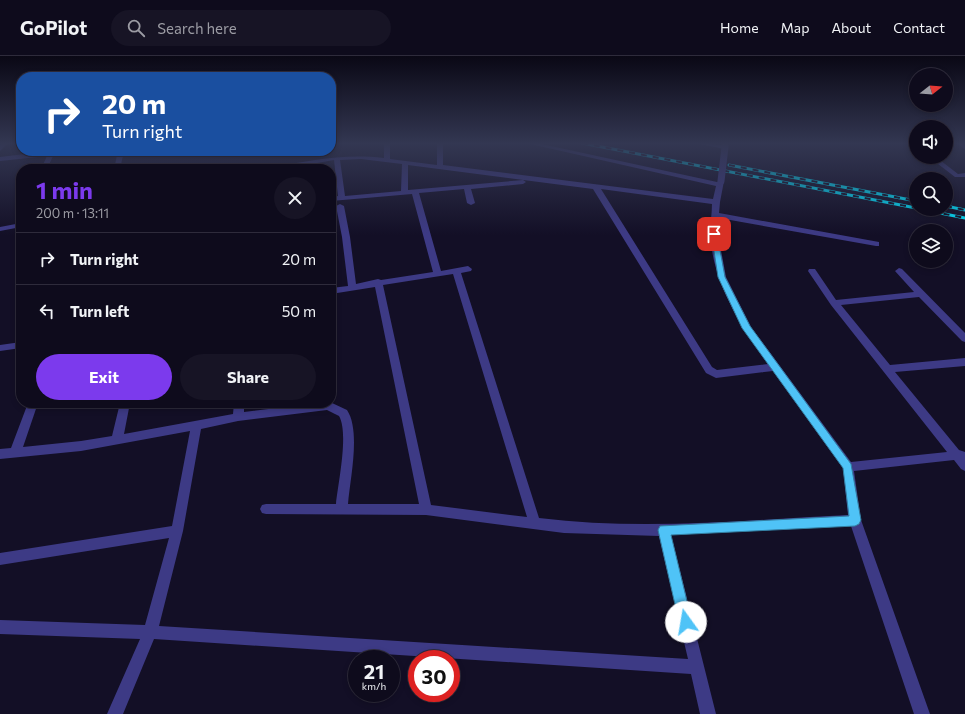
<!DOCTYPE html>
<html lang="en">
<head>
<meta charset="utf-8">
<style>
	:root { --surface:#0e0b1c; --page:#171425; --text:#f1f3f6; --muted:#9b9ba3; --line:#2e2b3b; --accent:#7c3aed }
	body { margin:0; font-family:Commissioner,sans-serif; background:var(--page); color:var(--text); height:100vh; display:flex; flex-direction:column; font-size:15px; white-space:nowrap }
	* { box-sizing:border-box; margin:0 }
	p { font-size:13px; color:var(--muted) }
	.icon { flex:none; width:22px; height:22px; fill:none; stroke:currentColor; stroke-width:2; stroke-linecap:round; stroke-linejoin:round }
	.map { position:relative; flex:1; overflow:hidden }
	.sheet { position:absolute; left:16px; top:108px; width:320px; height:244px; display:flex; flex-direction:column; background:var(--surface); border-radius:16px; box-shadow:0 2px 6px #0003,0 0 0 1px var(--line) }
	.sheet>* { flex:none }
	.banner { position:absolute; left:16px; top:16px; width:320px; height:84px; border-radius:16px; box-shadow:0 2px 6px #0003,0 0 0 1px var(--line); background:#1a4fa0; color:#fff; overflow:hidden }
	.needle { width:26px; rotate:73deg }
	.controls { position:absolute; left:909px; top:12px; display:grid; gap:8px }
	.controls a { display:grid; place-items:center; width:44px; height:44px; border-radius:50%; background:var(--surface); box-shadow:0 2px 6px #0003,0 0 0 1px var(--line); font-size:20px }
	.speed { position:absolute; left:348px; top:594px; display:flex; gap:8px; font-size:20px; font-weight:700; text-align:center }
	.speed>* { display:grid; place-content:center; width:52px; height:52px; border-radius:50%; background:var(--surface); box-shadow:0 2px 6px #0003,0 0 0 1px var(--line); line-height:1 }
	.speed small { font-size:10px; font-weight:400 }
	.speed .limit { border:6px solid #d22; background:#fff; color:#111 }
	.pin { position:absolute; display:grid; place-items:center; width:34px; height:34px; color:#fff; margin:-17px; border-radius:8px; box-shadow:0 2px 6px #0006 }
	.me { position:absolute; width:44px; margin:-22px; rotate:347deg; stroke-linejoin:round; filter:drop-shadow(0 0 3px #0008) }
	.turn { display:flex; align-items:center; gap:14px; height:84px; padding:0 20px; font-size:18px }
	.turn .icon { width:52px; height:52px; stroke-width:2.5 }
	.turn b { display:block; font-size:28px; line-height:34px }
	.round { display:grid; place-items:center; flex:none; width:42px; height:42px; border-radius:21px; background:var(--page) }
	.summary { display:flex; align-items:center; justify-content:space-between; height:68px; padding:0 20px }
	h1 { font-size:24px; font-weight:700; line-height:30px; color:var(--accent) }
	.button { display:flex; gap:8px; margin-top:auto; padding:8px 20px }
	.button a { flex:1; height:46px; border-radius:24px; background:var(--accent); color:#fff; font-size:16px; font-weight:700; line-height:46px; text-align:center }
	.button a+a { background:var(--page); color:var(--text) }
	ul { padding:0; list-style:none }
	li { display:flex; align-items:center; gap:12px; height:52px; padding:0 20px; border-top:1px solid var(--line) }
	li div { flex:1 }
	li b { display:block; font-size:15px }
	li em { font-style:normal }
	header { display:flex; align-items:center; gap:24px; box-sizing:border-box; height:56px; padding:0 20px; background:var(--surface); border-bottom:1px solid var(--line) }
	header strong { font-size:19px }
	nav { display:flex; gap:22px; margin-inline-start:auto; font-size:14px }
	.search { width:280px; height:36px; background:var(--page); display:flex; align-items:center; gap:10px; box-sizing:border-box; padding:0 14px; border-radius:22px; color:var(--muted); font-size:15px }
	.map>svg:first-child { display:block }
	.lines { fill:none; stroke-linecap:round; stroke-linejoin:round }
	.street { fill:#3d3a85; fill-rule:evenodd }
	.rail-casing { stroke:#00e5ff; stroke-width:3 }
	.rail { stroke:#130f26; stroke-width:2; stroke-dasharray:6; stroke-linecap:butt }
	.street-bridge { stroke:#3d3a85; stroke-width:7 }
	.route { fill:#4fc3f7; stroke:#337fa1 }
</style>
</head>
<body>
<header>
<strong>GoPilot</strong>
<div class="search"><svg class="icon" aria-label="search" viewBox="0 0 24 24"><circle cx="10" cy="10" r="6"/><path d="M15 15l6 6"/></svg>Search here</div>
<nav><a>Home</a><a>Map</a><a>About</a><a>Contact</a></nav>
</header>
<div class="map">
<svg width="965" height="658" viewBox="0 0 965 658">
	<rect width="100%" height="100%" fill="#130f26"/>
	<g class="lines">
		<g class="street">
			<polygon points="2,87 8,87 0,95 0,89"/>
			<path d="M384,87H390V103L437,109V87H443V109L713,143L716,130L526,87H537L717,126L721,123L724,125L720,146L719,157L879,186V190H876L719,162L718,178L726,221L751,271L851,406L947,396L831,249L808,215L809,213H815L836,244L914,236L895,215L899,212L902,213L965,277V286L962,285L919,241L841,249L890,309L965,302V310L895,316L959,394L965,396V415L961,413L954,404L854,415L861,464L930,658H914L851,470L671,479L716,658H700L691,618L154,583L123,658H107L140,583L0,578V564L145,569L169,482L0,509V497L172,470L190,375L81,395L0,403V393L11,392L28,347H38L23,391L81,385L112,380L120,347H130L124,378L233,358L234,347H244V356L318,347H331V345L332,347L347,354C361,375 350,423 348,448H419L375,231L331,238V232L348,230L342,181L336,150L340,148L344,150L350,181L356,228L378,223L381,224L433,216L412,138L331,145V141L338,140L334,104L283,113H268L271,111C310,105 344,97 384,102ZM361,103L402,108L401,135L345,140L340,104ZM408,109L593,133L706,317L716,322L773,315L843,412L848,459C746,464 642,475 539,462L461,217L471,215L472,213L468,210L441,215L419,137L464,133L467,147L471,149L475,147L471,133L523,128L526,126L523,124L408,134ZM601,133L712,148C712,158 710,168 710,178C713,227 740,269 768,308L717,314L712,311ZM453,218L527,461L431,449L383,229ZM327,354L339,360C349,377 338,428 336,448H266L262,449L260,453L262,457L266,458L426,459L564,477L659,480L688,603L159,570L183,475L201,373L238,365Z"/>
			<polygon points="695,87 722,89 723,87 729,87 727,92 725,93"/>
			<polygon points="909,87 916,87 916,92"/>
			<polygon points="956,87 965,88 965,93"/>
			<polygon points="50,95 79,95 76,97 53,100 47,113 41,113 47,100 0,105 0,101"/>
			<polygon points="118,95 124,95 120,113 114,113"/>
			<polygon points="929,101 936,101 958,118 965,117 965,121 955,121"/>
			<polygon points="21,167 21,171 0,175 0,171"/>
			<polygon points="21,286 21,292 0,295 0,289"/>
		</g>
		<g class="rail-casing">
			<g id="rail">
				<polyline points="582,87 916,152"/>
				<polyline points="729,109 916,145"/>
				<polyline points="946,150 965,154"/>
				<polyline points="920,153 965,162"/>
			</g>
		</g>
		<use href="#rail" class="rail"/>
		<polyline class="street-bridge" points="721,125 725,91"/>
	</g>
	<linearGradient id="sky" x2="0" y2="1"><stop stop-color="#0a0815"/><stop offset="0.49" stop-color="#333752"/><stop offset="1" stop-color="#333752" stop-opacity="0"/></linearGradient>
	<rect width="965" height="179" fill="url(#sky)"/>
	<polygon class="route" points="711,176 717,178 725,221 750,270 851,408 861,464 859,468 855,470 671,479 692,566 690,570 686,572 681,570 679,566 658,474 660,470 849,460 843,412 742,272 718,221"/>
</svg>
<div class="controls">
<a><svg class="needle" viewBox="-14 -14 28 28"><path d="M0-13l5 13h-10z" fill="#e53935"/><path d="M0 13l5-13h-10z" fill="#9b9ba3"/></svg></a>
<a><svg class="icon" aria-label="sound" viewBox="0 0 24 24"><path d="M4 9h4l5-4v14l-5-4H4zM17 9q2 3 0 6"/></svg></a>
<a><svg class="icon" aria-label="search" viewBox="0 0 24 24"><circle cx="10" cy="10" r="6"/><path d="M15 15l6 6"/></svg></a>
<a><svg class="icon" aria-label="layers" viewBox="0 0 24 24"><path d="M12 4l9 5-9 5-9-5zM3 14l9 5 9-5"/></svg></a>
</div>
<div class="speed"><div>21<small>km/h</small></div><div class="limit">30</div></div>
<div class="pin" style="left:714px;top:178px;background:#d93025"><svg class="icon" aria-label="arrive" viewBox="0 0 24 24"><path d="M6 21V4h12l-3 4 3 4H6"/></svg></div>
<svg class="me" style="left:686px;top:566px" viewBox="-20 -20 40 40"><circle r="19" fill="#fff"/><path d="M0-13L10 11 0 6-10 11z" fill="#4fc3f7"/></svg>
<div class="banner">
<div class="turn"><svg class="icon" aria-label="right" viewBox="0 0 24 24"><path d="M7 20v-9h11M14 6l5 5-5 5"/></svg><div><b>20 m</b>Turn right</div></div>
</div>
<section class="sheet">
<div class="summary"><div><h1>1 min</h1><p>200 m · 13:11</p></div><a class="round"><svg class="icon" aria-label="close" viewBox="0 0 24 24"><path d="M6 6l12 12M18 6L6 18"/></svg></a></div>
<ul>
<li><svg class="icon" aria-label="right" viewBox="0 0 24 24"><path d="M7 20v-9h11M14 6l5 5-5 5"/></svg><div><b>Turn right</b></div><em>20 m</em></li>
<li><svg class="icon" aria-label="left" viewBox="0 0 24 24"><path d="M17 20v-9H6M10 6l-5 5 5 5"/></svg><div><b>Turn left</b></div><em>50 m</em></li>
</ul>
<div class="button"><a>Exit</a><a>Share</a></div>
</section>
</div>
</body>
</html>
